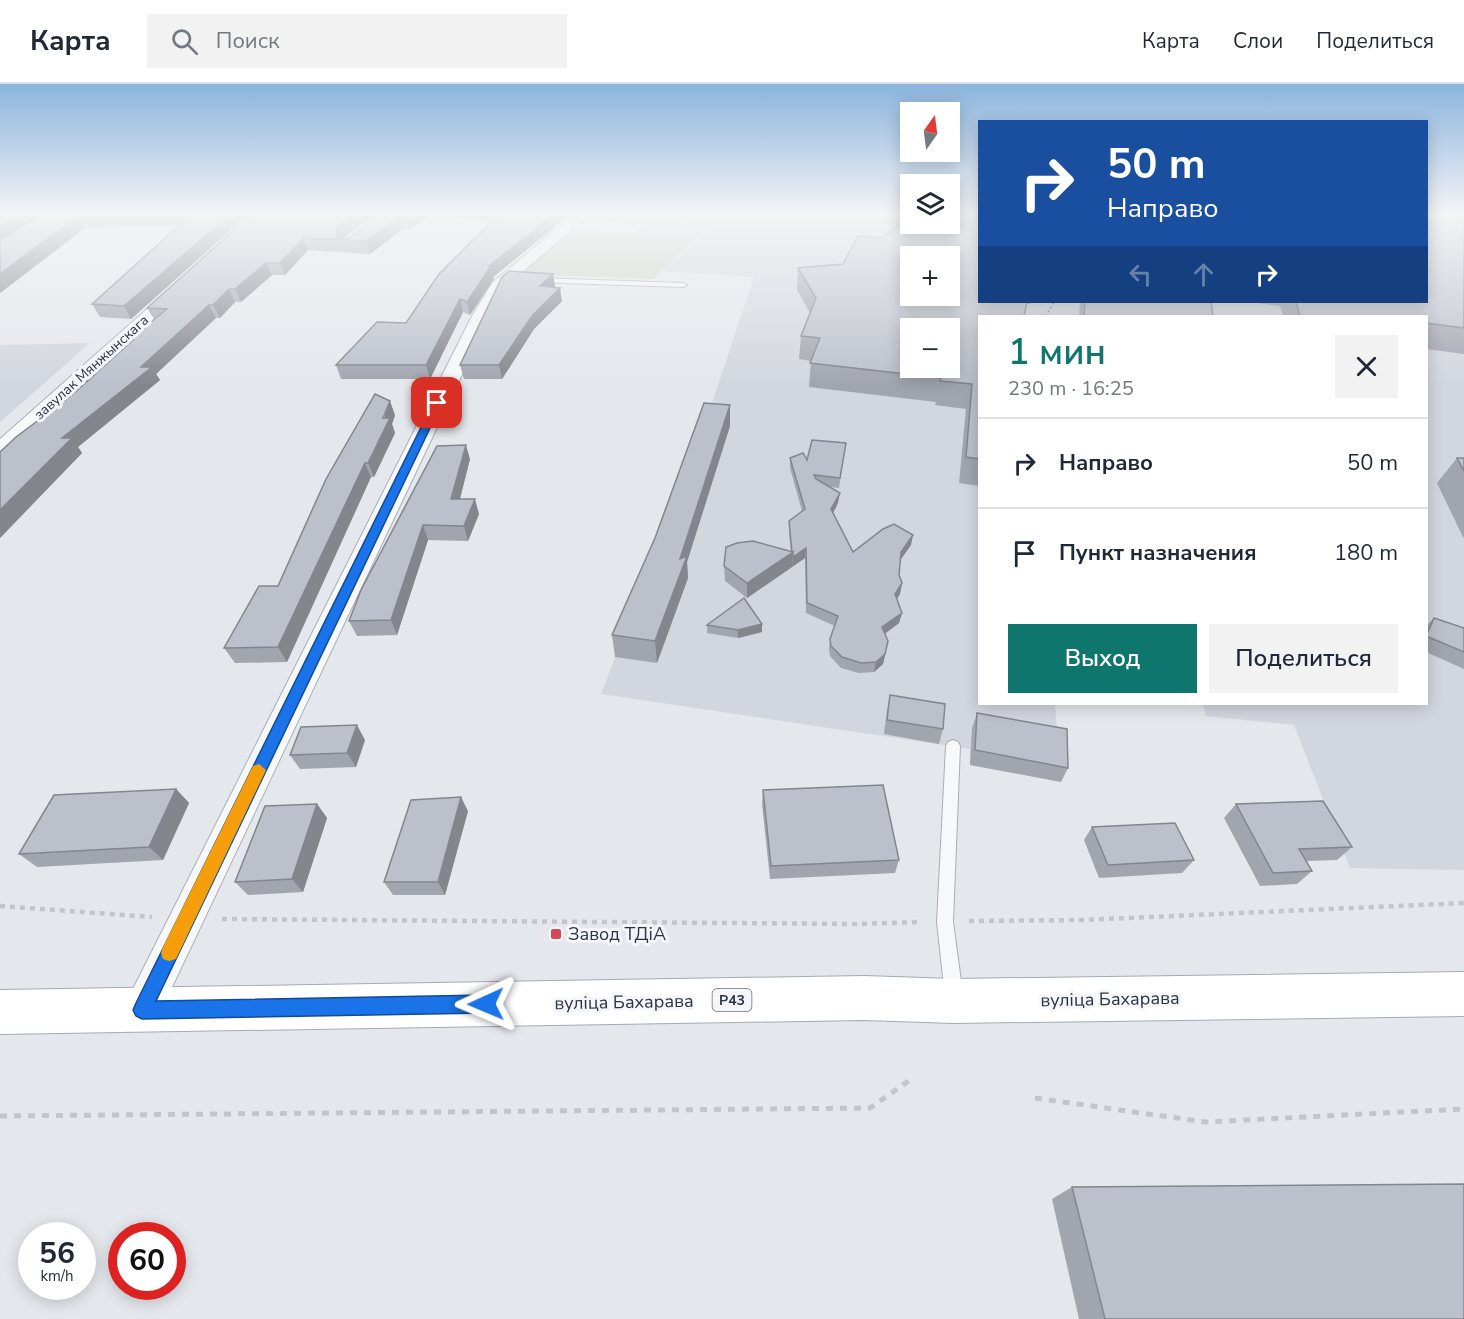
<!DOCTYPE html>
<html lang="ru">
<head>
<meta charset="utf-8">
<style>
	:root { --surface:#fff; --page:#f2f2f3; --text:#1f2937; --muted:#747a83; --line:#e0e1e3; --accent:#0f766e }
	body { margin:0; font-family:"Nunito Sans",sans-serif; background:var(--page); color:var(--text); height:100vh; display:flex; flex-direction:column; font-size:22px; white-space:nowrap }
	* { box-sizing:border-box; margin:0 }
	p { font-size:20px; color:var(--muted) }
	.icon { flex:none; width:33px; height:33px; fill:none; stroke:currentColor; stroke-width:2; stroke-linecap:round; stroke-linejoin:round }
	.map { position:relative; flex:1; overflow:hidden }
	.panel { position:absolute; left:978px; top:231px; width:450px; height:390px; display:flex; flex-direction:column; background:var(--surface); border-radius:0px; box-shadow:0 3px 15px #0003 }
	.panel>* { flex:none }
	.hud { position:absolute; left:978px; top:36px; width:450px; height:183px; border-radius:0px; box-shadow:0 3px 15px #0003; background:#1a4fa0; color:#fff; overflow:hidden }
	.needle { width:39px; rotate:14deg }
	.buttons { position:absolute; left:900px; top:18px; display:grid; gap:12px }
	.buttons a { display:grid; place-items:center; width:60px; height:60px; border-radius:0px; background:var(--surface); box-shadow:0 3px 15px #0003; font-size:30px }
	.speed { position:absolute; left:18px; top:1138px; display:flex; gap:12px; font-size:30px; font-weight:700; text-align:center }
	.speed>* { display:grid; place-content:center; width:78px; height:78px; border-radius:50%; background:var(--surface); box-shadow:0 3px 15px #0003; line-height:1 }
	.speed small { font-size:15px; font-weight:400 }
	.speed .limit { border:9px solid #d22; background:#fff; color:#111 }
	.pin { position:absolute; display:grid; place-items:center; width:51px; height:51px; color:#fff; margin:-26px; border-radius:12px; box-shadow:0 3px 9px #0006 }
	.me { position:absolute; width:66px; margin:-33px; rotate:269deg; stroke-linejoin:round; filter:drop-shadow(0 0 4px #0008) }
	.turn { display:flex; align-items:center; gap:21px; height:126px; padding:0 30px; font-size:27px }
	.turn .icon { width:78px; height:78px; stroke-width:2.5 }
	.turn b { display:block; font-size:42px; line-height:51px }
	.lanes { display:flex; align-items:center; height:57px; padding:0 30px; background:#0003; justify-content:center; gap:30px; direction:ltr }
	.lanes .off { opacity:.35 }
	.round { display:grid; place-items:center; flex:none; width:63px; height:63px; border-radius:0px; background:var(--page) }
	.headline { display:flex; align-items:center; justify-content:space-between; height:102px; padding:0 30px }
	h1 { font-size:36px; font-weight:600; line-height:45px; color:var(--accent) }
	.cta { display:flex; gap:12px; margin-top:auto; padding:12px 30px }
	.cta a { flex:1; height:69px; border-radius:0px; background:var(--accent); color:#fff; font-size:24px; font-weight:600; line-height:69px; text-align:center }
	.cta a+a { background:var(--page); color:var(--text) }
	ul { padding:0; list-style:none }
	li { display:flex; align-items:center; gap:18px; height:90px; padding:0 30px; border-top:2px solid var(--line) }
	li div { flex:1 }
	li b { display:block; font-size:22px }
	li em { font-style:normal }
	header { display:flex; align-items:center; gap:36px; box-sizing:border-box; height:84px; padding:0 30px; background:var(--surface); border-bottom:2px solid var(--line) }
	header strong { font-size:28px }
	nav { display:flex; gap:33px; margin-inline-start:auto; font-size:21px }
	.search { width:420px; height:54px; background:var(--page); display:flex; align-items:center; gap:15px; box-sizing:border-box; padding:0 21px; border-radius:0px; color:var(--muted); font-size:22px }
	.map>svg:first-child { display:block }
	.built { fill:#d2d6de; fill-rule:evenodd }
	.green { fill:#c9d6c5 }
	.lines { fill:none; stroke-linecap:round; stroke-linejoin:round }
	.lane-casing { stroke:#a9aeb7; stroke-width:2 }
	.street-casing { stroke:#a9aeb7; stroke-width:2 }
	.primary-casing { stroke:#a3abb8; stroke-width:2 }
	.path-far1 { stroke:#c2c5cb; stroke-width:4.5; stroke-dasharray:5 5; stroke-linecap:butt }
	.path { stroke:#c2c5cb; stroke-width:5; stroke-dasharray:7 7; stroke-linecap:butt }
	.lane { fill:#f7f8fa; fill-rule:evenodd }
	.street { fill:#f7f8fa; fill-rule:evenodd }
	.primary { fill:#fff; fill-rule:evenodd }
	.rail { stroke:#7d8696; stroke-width:2; stroke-dasharray:1.5 3; stroke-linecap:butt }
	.wall { fill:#a1a5ae }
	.shaded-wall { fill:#83868d }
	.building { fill:#bbc0ca; stroke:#83868d; stroke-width:1.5; fill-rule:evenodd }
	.route { fill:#1a73e8; stroke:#114b97; stroke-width:1.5 }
	.slow { fill:#f59e0b }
	.poi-dot { fill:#d1495b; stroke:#f4f6f9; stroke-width:2 }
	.labels { text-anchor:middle; stroke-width:6; stroke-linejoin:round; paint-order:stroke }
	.far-street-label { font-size:14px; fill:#2b3445; stroke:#f4f6f9 }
	.shield { fill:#f4f6f9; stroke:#676e7b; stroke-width:1.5 }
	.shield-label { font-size:14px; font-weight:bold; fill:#2b3445 }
	.near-poi-label { font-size:18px; fill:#2b3445; stroke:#f4f6f9; text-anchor:start }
	.near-street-label { font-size:18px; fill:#2b3445; stroke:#f4f6f9 }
</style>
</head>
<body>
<header>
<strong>Карта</strong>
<div class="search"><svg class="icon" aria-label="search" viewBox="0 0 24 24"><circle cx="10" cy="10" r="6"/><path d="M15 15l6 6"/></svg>Поиск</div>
<nav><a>Карта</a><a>Слои</a><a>Поделиться</a></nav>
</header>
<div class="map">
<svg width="1464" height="1235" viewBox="0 0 1464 1235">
	<rect width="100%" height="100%" fill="#e4e7ec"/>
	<g class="built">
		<path d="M724,128H910V140H950L980,218H1426L1464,128V786L1350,784L1294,641L1206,632L1203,620H1426V232H980V620H1055L1061,698L970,681V665L601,610L705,340L754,193L664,187ZM910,172H950V212H910ZM910,244H950V284H910Z"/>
		<polygon points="90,259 0,338 0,261"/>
	</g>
	<polygon class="green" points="718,128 724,128 653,195 521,190 573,146 634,150 650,137 681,136"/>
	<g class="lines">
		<g class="lane-casing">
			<g id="lane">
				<polygon points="537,194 683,199 687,201 683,203 534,198 533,196"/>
				<polygon points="953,656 958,658 960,662 953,838 963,912 960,918 954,921 948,918 945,912 937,838 946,662 948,658"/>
			</g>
		</g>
		<g class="street-casing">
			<g id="street">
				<polygon points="577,128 714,128 708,132 662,137 587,133 503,204 155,939 142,944 129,939 124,926 129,913 471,234 492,199"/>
				<polygon points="177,202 182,203 184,206 182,209 7,369 0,371 0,355 172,203"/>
			</g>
		</g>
		<g class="primary-casing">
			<polygon id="primary" points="1464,888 1464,932 954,939 864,936 0,950 0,906 864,892 954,895"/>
		</g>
		<g class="path-far1">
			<polyline points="0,822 152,833"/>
			<polyline points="222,835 856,840 920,838"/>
			<polyline points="969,837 1083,836 1464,819"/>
		</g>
		<g class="path">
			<polyline points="1035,1014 1205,1038 1464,1025"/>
			<polyline points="0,1032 870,1024 913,994"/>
		</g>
		<use href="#lane" class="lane"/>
		<use href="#street" class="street"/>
		<use href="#primary" class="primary"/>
		<polyline class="rail" points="1046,232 1054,218"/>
	</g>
	<g class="wall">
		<polygon points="0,128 251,128 131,235 100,233 92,220 180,141 85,144 0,209"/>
		<polygon points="254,128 377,128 344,154 349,154 381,128 573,128 493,193 494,195 470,231 463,228 430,295 341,295 336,281 406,239 493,137 431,131 410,145 403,145 370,170 308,166 285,191 272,191 241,218 235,218 220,234 216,234 156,290 160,296 78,363 82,369 0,454 0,368 72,311 130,258 129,256 154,235 147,224"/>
		<polygon points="1464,128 1464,270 1426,265 1426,232 1283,232 1280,222 1250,218 1426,218"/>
		<polygon points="798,184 980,218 1031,218 1030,220 1027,220 980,232 980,402 959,399 966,325 935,321 936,318 809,303 811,277 799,275 801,252 810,229 797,206"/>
		<polygon points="555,202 554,204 562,217 534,245 502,295 464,295 460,281"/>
		<polygon points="1080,218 1211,218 1213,232 1079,232"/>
		<polygon points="730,321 730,342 687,478 688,494 657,579 615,573 612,551"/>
		<polygon points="395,331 392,340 395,349 374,393 371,393 287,578 235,579 224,564 278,502"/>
		<polygon points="846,359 839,404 830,403 838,419 833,429 853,468 911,461 900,476 899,491 902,499 900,510 897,515 902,529 899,539 885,550 886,568 883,580 874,588 859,589 841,584 830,572 829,565 830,555 835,542 806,529 805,474 747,514 725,497 724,482 791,467 789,448 789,437 802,427 790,384 790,374 807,376"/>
		<polygon points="1457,374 1464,374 1464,454 1463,453 1437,399"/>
		<polygon points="470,375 460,415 479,430 468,457 428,456 397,551 357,552 349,537"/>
		<polygon points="1434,534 1464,544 1464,585 1426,568 1426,542"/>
		<polygon points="762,540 762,548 738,554 707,549 707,541"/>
		<polygon points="890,611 943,645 939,660 884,650 887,626"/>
		<polygon points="977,629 1068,684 1061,698 970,681 972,644"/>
		<polygon points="365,656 356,683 300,685 290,671"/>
		<polygon points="176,705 189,719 163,776 37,783 19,770"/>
		<polygon points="763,706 899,776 895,789 770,795 762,720"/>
		<polygon points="317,720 327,734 303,808 248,811 235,798"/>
		<polygon points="1236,720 1352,763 1337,776 1306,777 1312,787 1297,800 1260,802 1224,734"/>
		<polygon points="468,727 445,811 393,811 384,798"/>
		<polygon points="1092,743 1194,776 1182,789 1099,794 1084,756"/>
		<polygon points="1072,1103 1464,1235 1079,1235 1052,1115"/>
	</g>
	<g class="shaded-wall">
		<polygon points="22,128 47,128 0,158 0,142"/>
		<polygon points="233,128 251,128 131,235 124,222"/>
		<polygon points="358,128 377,128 341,156 336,154 337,144"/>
		<polygon points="415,128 430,128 431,131 410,145 407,134"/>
		<polygon points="557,128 573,128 493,193 494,195 470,231 467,218 489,182"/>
		<polygon points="78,132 85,144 0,209 0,190"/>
		<polygon points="399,133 403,145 370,170 366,157"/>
		<polygon points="304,154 308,166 285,191 280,179"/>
		<polygon points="266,179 272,191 241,218 235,205"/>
		<polygon points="553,190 555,202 542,215 540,202"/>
		<polygon points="560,204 562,217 534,245 502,295 499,281 532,232"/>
		<polygon points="229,205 235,218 220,234 213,221"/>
		<polygon points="460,215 463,228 430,295 426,281"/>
		<polygon points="209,221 216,234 156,290 160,296 78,363 82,369 0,454 0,426 62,354"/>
		<polygon points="390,317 395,331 392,340 395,349 374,393 368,379"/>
		<polygon points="730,321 730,342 687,478 688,494 657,579 655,557 680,475"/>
		<polygon points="466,361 470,375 456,430 451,415"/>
		<polygon points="365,379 371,393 287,578 278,563"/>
		<polygon points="840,409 838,419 830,435 831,425"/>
		<polygon points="475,415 479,430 468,457 464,442"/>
		<polygon points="423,441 428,456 397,551 391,536"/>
		<polygon points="913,451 911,461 899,478 901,468"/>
		<polygon points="806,464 805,474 792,483 793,473"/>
		<polygon points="793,468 792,483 747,514 747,499"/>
		<polygon points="902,499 900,510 893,521 895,510"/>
		<polygon points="902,529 899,539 880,553 882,543"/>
		<polygon points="762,540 762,548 738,554 738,546"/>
		<polygon points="888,557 883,580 874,588 876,578"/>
		<polygon points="357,641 365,656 356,683 347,669"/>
		<polygon points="176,705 189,719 163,776 149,763"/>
		<polygon points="461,713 468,727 445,811 438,798"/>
		<polygon points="317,720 327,734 303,808 292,795"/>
	</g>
	<g class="building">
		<polygon points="0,128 22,128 0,142"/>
		<polygon points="45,128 233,128 124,222 92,220 193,129 78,132 0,190 0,156"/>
		<polygon points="254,128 358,128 337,144 336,154 349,154 381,128 415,128 407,134 399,133 366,157 304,154 280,179 266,179 235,205 229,205 213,221 209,221 141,283 152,283 62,354 72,354 0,426 0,368 16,353 72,311 133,256 129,256 167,225 147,224"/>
		<polygon points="501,128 557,128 489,182 491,182 467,218 460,215 426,281 336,281 377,238 406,239 439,190"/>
		<path d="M910,128V140H950V128H980V218H1027L1024,232H980V375L966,373L972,300L940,297L941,294L810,279L820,254L801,252L816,214L798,184L843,180L858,152L883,154ZM910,172H950V212H910ZM910,244H950V284H910Z"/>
		<polygon points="1426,128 1464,128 1464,244 1426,239 1426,232 1300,232 1296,218 1426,218"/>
		<polygon points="509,187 553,190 540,202 560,204 532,232 499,281 460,281 502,193"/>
		<polygon points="1085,218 1211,218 1213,232 1084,232"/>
		<polygon points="375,310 390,317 383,334 390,334 368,379 365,379 278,563 224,564 259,502 278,502 326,395"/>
		<polygon points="704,319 730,321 680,475 687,472 655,557 612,551 655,454"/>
		<polygon points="812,356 846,359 840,394 814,391 816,395 840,409 831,425 853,468 883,445 894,440 913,451 901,468 899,491 902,499 895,510 902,529 882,543 888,557 885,570 876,578 861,579 842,573 831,562 830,555 838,532 807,519 806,464 793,473 793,468 792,469 789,437 805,425 790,374 803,369 807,376"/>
		<polygon points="466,361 451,415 475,415 464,442 423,441 391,536 349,537 361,506 437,362"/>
		<polygon points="1457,374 1464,374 1464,387"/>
		<polygon points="753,457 793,468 747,499 724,482 726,463 737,459"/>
		<polygon points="744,514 762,540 738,546 707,541"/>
		<polygon points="1434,534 1464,544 1464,568 1426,552"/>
		<polygon points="890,611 945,620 943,645 887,636"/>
		<polygon points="977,629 1067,645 1068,684 975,666"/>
		<polygon points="357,641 347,669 290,671 301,643"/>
		<polygon points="883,701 899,776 771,782 763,706"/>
		<polygon points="176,705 149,763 19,770 54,711"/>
		<polygon points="461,713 438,798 384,798 411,716"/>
		<polygon points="1323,717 1352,763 1299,765 1312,787 1273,789 1236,720"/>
		<polygon points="317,720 292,795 235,798 265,722"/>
		<polygon points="1175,739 1194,776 1108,781 1092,743"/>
		<polygon points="1464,1100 1464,1235 1105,1235 1072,1103"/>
	</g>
	<linearGradient id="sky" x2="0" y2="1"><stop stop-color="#8bb4dd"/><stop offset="0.43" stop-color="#f3f4f6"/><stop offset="1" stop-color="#f3f4f6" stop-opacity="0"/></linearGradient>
	<rect width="1464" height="301" fill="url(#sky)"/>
	<polygon class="route" points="434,317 442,319 156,917 486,911 492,913 495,920 492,926 486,929 142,935 136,932 133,926 136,919"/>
	<polygon class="slow" points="259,680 266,686 176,875 169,877 163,875 161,869 163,863 253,682"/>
	<rect class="poi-dot" x="550" y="844" width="12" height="12" rx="3"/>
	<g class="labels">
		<g class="far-street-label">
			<text transform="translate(91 283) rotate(-42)" y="5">завулак Мянжынскага</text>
		</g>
		<rect class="shield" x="712.5" y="905" width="39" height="22" rx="4.5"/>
		<g class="shield-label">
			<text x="732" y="921">Р43</text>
		</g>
		<g class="near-poi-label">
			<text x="568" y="856">Завод ТДіА</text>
		</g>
		<g class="near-street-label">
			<text transform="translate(1110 915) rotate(-1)" y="6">вуліца Бахарава</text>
			<text transform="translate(624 918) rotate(-1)" y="6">вуліца Бахарава</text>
		</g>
	</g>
</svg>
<div class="buttons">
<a><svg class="needle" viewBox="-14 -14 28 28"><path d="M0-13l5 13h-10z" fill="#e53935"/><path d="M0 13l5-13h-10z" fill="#747a83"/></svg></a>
<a><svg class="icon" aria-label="layers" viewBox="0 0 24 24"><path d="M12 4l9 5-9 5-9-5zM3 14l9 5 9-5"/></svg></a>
<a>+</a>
<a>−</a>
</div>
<div class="speed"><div>56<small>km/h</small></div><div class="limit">60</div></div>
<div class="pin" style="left:437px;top:319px;background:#d93025"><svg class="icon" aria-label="arrive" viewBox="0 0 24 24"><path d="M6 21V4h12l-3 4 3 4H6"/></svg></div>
<svg class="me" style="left:486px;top:920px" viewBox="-20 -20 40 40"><path d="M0-17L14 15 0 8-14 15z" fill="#1a73e8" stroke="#fff" stroke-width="4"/></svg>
<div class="hud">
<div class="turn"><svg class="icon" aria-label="right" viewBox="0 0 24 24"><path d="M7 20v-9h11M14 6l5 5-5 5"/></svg><div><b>50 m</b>Направо</div></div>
<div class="lanes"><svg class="icon off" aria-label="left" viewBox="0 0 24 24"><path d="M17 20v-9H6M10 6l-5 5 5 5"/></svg><svg class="icon off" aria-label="ahead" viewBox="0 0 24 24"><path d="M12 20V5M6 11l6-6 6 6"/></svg><svg class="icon" aria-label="right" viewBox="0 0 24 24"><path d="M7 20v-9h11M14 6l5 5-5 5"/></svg></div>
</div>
<section class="panel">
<div class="headline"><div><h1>1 мин</h1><p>230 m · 16:25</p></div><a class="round"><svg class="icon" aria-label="close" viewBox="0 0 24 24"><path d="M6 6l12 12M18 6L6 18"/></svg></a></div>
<ul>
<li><svg class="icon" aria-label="right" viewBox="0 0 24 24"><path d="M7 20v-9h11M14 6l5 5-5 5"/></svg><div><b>Направо</b></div><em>50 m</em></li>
<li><svg class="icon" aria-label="arrive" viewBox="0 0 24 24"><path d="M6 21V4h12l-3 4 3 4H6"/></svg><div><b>Пункт назначения</b></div><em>180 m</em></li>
</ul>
<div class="cta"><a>Выход</a><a>Поделиться</a></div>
</section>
</div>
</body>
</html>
